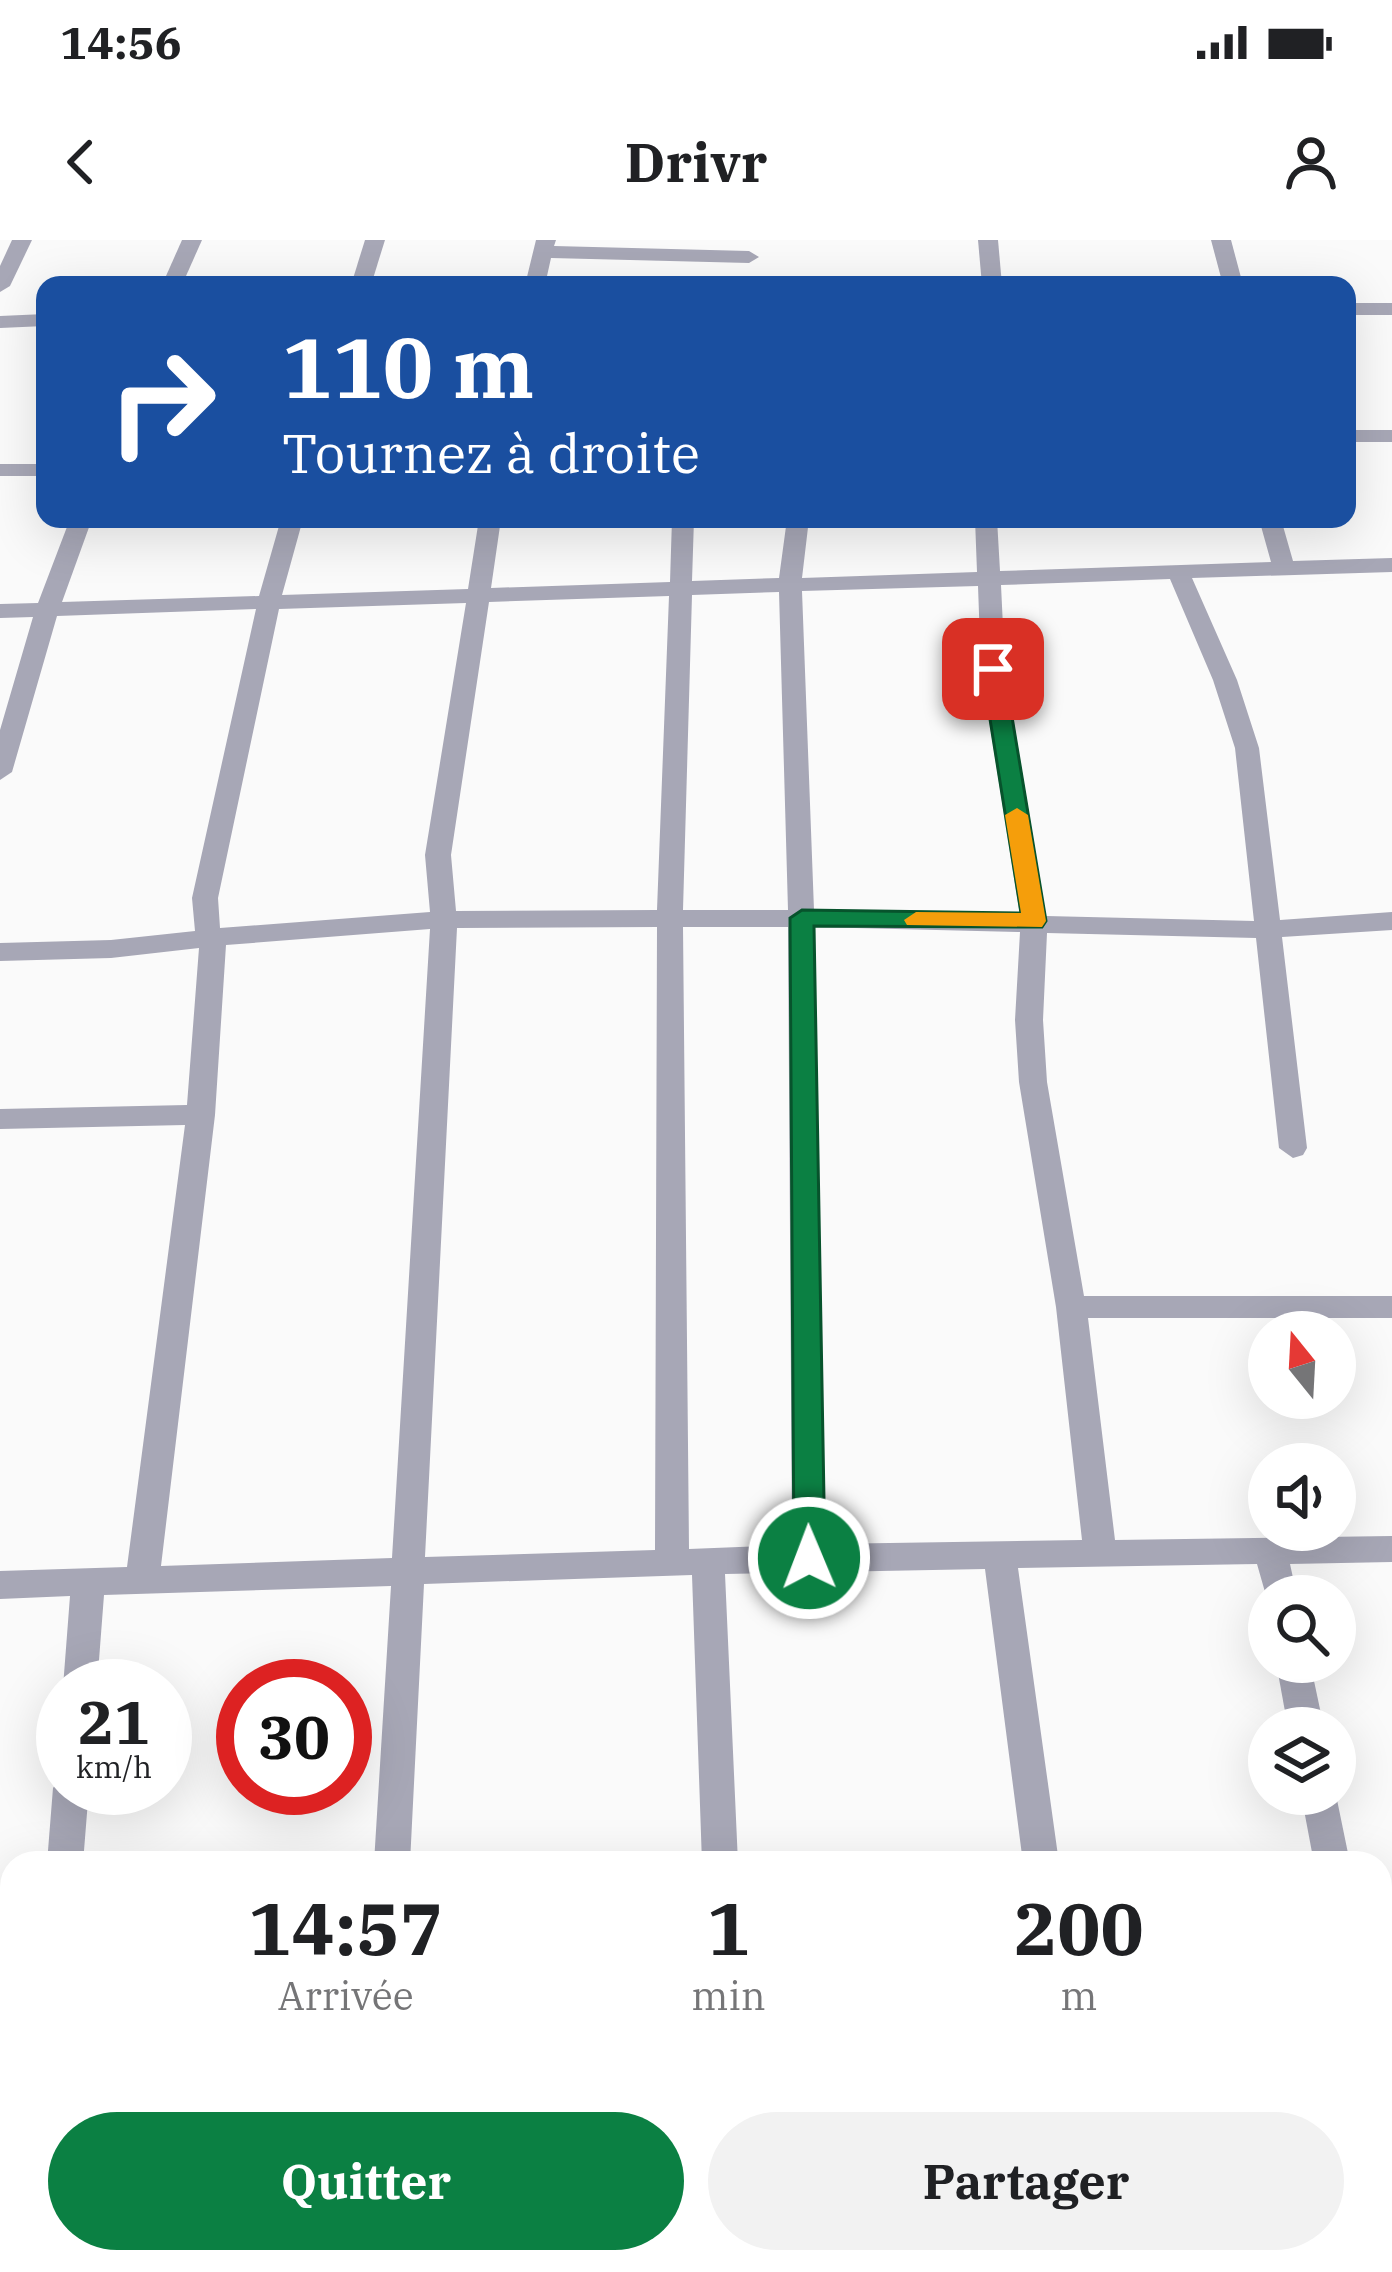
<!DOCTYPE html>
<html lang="fr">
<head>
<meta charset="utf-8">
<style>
	:root { --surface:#fff; --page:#f2f2f2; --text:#202124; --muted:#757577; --accent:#0b8043 }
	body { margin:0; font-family:"IBM Plex Serif",serif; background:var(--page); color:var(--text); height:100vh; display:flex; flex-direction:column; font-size:45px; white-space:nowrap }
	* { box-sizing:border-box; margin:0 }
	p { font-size:39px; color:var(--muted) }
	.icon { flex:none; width:66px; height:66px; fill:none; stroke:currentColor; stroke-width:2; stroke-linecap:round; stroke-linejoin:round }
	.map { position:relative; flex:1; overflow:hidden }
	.details { position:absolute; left:0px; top:1611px; width:1392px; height:423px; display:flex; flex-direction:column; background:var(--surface); border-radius:36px 36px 0 0; box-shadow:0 12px 48px #0002 }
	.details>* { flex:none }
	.hud { position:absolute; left:36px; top:36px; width:1320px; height:252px; border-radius:24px; box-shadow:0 12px 48px #0002; background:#1a4fa0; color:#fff; overflow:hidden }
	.needle { width:78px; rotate:342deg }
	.buttons { position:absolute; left:1248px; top:1071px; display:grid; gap:24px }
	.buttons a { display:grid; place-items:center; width:108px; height:108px; border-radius:50%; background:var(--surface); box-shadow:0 12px 48px #0002; font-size:60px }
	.speed { position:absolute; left:36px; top:1419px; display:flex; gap:24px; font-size:60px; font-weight:700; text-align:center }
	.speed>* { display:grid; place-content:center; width:156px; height:156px; border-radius:50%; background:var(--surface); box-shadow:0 12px 48px #0002; line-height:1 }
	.speed small { font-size:30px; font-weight:400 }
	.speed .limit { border:18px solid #d22; background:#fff; color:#111 }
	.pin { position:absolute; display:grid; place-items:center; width:102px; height:102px; color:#fff; margin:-51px; border-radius:24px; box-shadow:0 6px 18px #0006 }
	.me { position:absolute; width:132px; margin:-66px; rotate:359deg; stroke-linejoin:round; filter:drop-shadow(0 0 9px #0008) }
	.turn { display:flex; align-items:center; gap:42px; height:252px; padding:0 48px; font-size:54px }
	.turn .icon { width:156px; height:156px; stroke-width:2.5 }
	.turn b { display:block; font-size:84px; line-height:102px }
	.eta { display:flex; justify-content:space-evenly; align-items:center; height:204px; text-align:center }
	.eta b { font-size:72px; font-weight:800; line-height:84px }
	.primary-button { display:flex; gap:24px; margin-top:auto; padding:24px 48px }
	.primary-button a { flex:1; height:138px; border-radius:72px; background:var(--accent); color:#fff; font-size:48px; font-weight:800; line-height:138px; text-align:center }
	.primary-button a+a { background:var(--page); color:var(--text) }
	.status { display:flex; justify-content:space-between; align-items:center; height:84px; padding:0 60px; background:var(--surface); direction:ltr }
	.status svg { height:33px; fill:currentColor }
	header { display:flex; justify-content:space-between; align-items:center; height:156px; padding:0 48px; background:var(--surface); font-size:54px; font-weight:800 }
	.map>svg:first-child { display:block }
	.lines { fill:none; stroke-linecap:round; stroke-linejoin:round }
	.street { fill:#a7a7b6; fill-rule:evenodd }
	.route { fill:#0b8043; stroke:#07532c; stroke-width:3 }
	.slow { fill:#f59e0b }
</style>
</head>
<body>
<div class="status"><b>14:56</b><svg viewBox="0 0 49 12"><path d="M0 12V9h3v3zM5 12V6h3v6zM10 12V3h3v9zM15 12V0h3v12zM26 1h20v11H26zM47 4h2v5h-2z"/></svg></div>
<header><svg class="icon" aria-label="back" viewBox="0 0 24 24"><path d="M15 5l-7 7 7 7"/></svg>Drivr<svg class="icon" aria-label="person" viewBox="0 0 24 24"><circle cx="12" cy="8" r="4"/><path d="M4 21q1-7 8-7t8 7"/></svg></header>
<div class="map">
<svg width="1392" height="2032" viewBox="0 0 1392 2032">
	<rect width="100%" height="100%" fill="#fafafa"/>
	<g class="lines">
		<g class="street">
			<polygon points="12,0 32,0 10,46 0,52 0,26"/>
			<polygon points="182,0 202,0 182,45 162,45"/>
			<polygon points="365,0 385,0 371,45 351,45"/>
			<polygon points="536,0 556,0 554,6 749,11 759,17 749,23 551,18 545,45 525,45"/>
			<polygon points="978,0 998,0 1002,45 982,45"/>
			<polygon points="1211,0 1231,0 1243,45 1223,45"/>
			<rect x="1347" y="63" width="45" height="12"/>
			<polygon points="45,74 45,86 0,88 0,76"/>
			<rect x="1347" y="190" width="45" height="12"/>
			<rect x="0" y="224" width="45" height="12"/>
			<path d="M70,279H92L62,362L259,356L281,279H303L282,355L468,349L479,279H501L491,348L670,342L672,279H694L692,341L779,338L787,279H809L802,338L977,332L975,279H997L1000,331L1271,322L1259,279H1281L1293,321L1392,318V332L1192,338L1237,440L1259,508L1280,680L1392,672V690L1282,697L1307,908L1303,915L1293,918L1279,908L1256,698L1047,693L1043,780L1047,842L1084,1056H1392V1078H1088L1115,1300L1392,1296V1322L1290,1324L1297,1356H1269V1366L1257,1324L1018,1328L1059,1623H1023L985,1329L725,1334L738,1623H702L692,1335L424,1344L410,1623H374L391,1346L104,1355L97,1446L63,1447L70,1356L0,1359V1331L127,1327L185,885L0,889V869L187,865L199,708L111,718L0,721V703L111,700L195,691L192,658L256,369L57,376L12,532L0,540V490L33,377L0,378V364L38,363ZM1170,339L1213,440L1235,508L1254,681L1046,676L1005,429L1001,345ZM978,346L981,429L1020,675L814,670L802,351ZM779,352L788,670H683L692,355ZM669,356L657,670L456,671L451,615L489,362ZM466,363L425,615L430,672L220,688L218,658L279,369ZM657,687L655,1310L425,1317L457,688ZM683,687H788L792,1305L689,1309ZM814,687L1020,692L1015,780L1019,842L1056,1067L1082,1300L825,1304ZM430,689L392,1318L161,1326L215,875L226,705Z"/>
			<polygon points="1276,1422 1310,1422 1324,1488 1288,1488"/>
			<polygon points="63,1535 63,1548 89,1548 83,1623 47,1623 53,1548"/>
			<polygon points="1335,1550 1350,1623 1314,1623 1301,1554 1335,1554"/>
			<polygon points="1380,1850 1392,1855 1392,1949 1380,1944"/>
			<polygon points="1392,1980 1392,2020 1380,2021 1380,1981"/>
			<polygon points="12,2019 51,2022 50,2032 10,2032"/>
			<rect x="345" y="2022" width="40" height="10"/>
			<rect x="714" y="2022" width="40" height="10"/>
			<polygon points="795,2022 998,2022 994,2032 791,2032"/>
			<polygon points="1074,2022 1114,2022 1116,2032 1076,2032"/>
		</g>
	</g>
	<polygon class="route" points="993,423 1004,429 1046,681 1042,687 814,686 825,1318 820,1327 799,1327 794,1318 790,678 802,670 1021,673 982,429"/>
	<polygon class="slow" points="1017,568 1028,575 1046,681 1042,687 907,685 904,680 916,672 1021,673 1005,575"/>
</svg>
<div class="buttons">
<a><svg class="needle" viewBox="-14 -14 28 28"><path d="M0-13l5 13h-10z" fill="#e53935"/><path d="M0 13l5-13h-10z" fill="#757577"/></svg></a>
<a><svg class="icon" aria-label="sound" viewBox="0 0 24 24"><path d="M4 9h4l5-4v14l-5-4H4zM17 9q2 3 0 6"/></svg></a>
<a><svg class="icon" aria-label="search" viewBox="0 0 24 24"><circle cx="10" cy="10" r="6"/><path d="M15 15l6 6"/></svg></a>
<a><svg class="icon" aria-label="layers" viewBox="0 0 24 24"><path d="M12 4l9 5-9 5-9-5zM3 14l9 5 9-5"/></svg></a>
</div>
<div class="speed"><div>21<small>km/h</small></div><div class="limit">30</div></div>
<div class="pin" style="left:993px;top:429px;background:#d93025"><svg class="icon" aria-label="arrive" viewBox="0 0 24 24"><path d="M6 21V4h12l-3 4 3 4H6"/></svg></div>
<svg class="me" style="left:809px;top:1318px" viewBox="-20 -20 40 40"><circle r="17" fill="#0b8043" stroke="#fff" stroke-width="3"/><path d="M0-11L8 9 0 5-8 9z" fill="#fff"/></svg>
<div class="hud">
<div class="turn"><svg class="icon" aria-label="right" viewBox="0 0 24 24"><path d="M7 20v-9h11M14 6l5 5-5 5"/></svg><div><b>110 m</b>Tournez à droite</div></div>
</div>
<section class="details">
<div class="eta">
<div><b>14:57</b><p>Arrivée</p></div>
<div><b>1</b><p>min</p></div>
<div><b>200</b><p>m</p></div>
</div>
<div class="primary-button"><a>Quitter</a><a>Partager</a></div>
</section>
</div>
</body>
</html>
